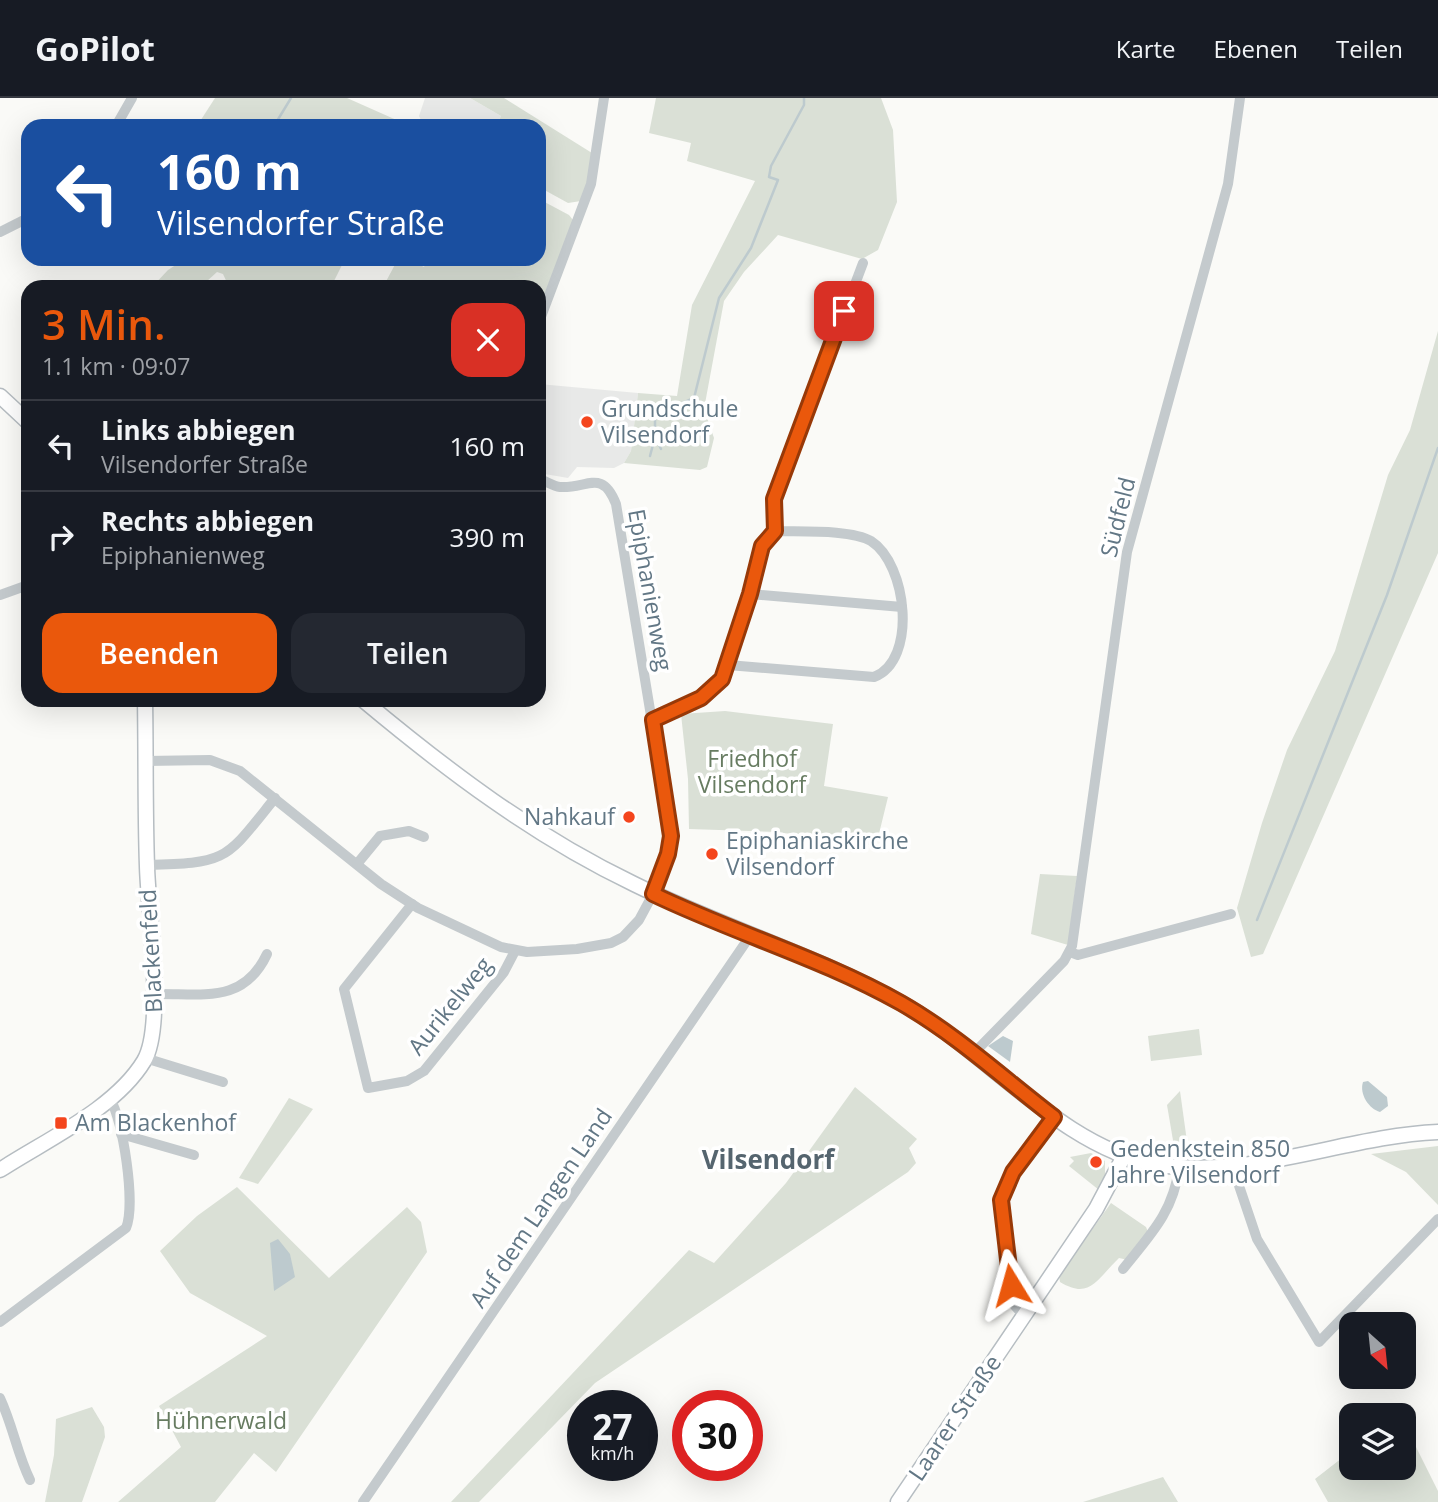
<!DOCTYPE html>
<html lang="de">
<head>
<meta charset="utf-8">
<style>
	:root { --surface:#171b24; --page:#242831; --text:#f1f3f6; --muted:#9ea1a6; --line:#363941; --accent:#ea580c }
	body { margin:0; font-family:"Open Sans",sans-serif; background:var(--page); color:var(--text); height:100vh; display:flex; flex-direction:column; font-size:26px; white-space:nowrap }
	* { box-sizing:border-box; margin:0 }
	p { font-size:23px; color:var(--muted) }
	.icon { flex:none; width:38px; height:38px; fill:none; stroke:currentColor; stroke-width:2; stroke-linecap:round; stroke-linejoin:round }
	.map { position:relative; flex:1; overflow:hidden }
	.sheet { position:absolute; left:21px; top:182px; width:525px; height:427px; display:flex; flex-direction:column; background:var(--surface); border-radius:21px; box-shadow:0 7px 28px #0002 }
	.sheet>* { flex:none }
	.hud { position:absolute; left:21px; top:21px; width:525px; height:147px; border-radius:21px; box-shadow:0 7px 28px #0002; background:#1a4fa0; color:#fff; overflow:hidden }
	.needle { width:46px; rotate:153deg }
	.controls { position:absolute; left:1339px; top:1214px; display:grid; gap:14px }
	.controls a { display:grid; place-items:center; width:77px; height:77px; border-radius:14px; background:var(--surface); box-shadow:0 7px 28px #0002; font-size:35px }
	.speed { position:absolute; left:567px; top:1292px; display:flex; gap:14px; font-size:35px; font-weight:700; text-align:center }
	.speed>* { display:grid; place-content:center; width:91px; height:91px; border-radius:50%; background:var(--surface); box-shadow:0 7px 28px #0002; line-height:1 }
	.speed small { font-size:18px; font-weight:400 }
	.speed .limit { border:10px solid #d22; background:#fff; color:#111 }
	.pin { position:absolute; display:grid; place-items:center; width:60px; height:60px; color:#fff; margin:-30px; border-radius:14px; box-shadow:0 4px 10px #0006 }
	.me { position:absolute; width:77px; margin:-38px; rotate:352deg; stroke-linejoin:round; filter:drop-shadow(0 0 5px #0008) }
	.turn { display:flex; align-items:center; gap:24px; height:147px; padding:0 21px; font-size:32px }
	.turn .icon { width:91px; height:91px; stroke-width:2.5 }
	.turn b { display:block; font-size:49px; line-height:60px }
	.round { display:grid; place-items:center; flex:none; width:74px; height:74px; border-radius:21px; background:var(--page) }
	.headline { display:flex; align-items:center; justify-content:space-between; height:119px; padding:0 21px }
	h1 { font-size:42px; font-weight:600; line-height:52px; color:var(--accent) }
	.primary-button { display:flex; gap:14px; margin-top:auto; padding:14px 21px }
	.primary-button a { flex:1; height:80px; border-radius:21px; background:var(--accent); color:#fff; font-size:28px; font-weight:600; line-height:80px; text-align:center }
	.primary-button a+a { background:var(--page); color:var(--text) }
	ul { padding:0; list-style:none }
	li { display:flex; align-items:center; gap:21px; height:91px; padding:0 21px; border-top:2px solid var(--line) }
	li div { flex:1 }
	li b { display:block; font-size:26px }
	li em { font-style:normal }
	header { display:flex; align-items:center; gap:42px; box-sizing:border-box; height:98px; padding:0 35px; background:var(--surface); border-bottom:2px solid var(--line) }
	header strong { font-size:33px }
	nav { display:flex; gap:38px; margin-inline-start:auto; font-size:24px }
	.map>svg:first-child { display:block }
	.built { fill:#e8e9e8 }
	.green { fill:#dae0d6 }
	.water { fill:#bdcace }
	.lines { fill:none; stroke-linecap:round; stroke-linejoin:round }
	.stream { stroke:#bdcace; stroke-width:2.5 }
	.secondary-casing { stroke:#b6bdc2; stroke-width:17 }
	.street { stroke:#c4cacd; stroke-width:10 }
	.secondary { stroke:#fff; stroke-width:14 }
	.route-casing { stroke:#983908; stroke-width:18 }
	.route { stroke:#ea580c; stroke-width:12 }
	.poi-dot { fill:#f4451d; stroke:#fff; stroke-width:2.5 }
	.labels { text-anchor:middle; stroke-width:7; stroke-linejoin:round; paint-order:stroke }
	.poi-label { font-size:23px; fill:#627785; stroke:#fff; text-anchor:start }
	.street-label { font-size:23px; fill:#627785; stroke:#fff }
	.park-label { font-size:23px; fill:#677c61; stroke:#fff }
	.quarter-label { font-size:26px; font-weight:bold; fill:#55656f; stroke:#fff }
</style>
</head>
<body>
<header>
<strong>GoPilot</strong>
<nav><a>Karte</a><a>Ebenen</a><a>Teilen</a></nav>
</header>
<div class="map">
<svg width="1438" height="1404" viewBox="0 0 1438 1404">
	<rect width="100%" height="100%" fill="#fafaf7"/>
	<g class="built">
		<polygon points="425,0 470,0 501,18 496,28 424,28 419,18"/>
		<polygon points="539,286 638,295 631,353 624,365 614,370 577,369 568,380 539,375"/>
	</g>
	<g class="green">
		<polygon points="215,0 347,0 410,28 197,28"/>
		<polygon points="470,0 504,0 592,55 589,80 581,103 568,105 539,89 539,28 496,28 501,18"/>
		<polygon points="656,0 881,0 893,32 897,104 878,152 862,161 778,137 744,174 724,203 704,311 714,340 707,369 700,372 624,365 631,353 638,295 677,298 692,207 755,83 687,63 691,45 649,35"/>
		<polygon points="539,101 569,117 573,122 539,211 539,189 383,189 398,161 408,161 424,169 428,161 539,161"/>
		<polygon points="185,161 345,161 331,189 229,189 223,176 217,174 206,184 193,185 188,189 152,189 168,172"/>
		<polygon points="1438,233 1438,455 1263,856 1251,859 1237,810 1262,725 1287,652 1335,553 1388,377 1410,332"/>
		<polygon points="725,613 833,626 824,688 888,699 876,748 777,734 689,731 688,681 681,616"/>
		<polygon points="1040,776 1077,778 1068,847 1031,836"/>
		<polygon points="1199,931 1202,957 1151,963 1148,938"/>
		<polygon points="855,989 917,1041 909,1050 916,1065 908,1074 595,1285 479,1404 451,1404 689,1152 714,1165 786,1085"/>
		<polygon points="1180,993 1189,1058 1175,1054 1167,1007"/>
		<polygon points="289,1000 313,1011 258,1086 239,1080"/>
		<polygon points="1438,1048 1438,1107 1406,1074 1371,1056"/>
		<polygon points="1091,1055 1105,1063 1105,1078 1099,1092 1069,1068 1074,1063 1070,1059"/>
		<polygon points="237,1089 329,1180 407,1109 421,1124 427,1154 276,1374 254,1355 215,1404 118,1404 181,1349 159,1308 267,1238 190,1195 160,1153 197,1118"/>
		<path d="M1111,1105L1146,1129L1148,1134L1128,1162L1119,1160C1096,1182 1090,1202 1060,1184L1059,1178Z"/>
		<polygon points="92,1309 104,1329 105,1339 82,1404 45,1404 54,1357 56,1321"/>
		<polygon points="1405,1327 1438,1393 1438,1404 1328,1404 1315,1381 1351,1353 1351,1370 1404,1370"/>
		<polygon points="1163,1379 1178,1404 1083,1404"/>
	</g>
	<g class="water">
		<polygon points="1003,938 1013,943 1010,964 988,948"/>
		<path d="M1368,983L1387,999L1388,1008L1380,1014C1369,1011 1359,996 1363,984Z"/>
		<polygon points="278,1141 290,1156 295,1179 274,1193 270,1145"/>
	</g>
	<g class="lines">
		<g class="stream">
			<polyline points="274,28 291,0"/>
			<polyline points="661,351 655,339 655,317 694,300 719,200 751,150 778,82 769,79 771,68 804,7 804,0"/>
			<polyline points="650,358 655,339"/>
			<polyline points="1257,822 1387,497 1438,350"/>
		</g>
		<g class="secondary-casing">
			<g id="secondary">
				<polyline points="0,298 28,324"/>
				<path d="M363,602C448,673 534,738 634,786C721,829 816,857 901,905C984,951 1062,1050 1155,1066C1249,1083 1344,1038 1438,1034"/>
				<path d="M0,1072C46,1042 115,1011 144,963C165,928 148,813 147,768C145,712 146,657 145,602"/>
				<polyline points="898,1404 1096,1111 1124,1058"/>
			</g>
		</g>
		<g class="street">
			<polyline points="116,28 132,0"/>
			<polyline points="0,134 28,120"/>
			<polyline points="539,224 591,86 604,0"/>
			<polyline points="775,433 774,401 863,165"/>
			<polyline points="750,496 902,509"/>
			<polyline points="0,497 28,487"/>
			<path d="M653,622L701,600L722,581L762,448L775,433C799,434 851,431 871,443C907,466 918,562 874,579L728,567"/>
			<path d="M146,663L210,662L240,673L381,786L418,810L501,849L527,854L577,851L611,845L623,839L639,822L653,796L671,739L616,406C602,370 587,391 560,389C553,388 546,383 539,381"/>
			<polyline points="357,766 380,738 409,733 424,739"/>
			<path d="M147,767C229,765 225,762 275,700"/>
			<polyline points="412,806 344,891 368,990 407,983 424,973 504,874 515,853"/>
			<polyline points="1070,854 1078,857 1231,816"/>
			<path d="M154,896C202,895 243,907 267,856"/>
			<polyline points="975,954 1064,863 1072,848 1127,454 1228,86 1240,0"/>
			<polyline points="145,960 223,984"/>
			<polyline points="121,1036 194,1057"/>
			<polyline points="1232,1067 1257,1141 1319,1244 1438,1121"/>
			<path d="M1123,1171C1150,1137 1173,1115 1179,1070"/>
			<polyline points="1024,1218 1015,1208 1001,1102 1013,1074 1054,1019"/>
			<path d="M0,1224L126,1130C136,1107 123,1021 110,1001"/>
			<path d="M0,1300C13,1328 17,1355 30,1382"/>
			<polyline points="363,1404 750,838"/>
		</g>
		<use href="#secondary" class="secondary"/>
	</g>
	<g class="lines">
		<g class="route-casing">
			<path id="route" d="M844,213L774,401L775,433L762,448L750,496L722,581L701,600L653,622L671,738L668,756L653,796C734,835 823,861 901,905C957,937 1003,980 1054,1019L1013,1074L1001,1102L1011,1187"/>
		</g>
		<use href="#route" class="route"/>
	</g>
	<g class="poi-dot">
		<circle cx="587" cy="324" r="7"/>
		<circle cx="629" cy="719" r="7"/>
		<circle cx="712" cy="756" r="7"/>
		<rect x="54" y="1018" width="14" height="14" rx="3.5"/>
		<circle cx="1096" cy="1064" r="7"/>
	</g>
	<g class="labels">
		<g class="poi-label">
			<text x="601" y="319">Grundschule<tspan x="601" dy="26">Vilsendorf</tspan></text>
			<text x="615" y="727" text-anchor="end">Nahkauf</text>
			<text x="726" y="751">Epiphaniaskirche<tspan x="726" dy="26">Vilsendorf</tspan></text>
			<text x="75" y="1033">Am Blackenhof</text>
			<text x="1110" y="1059">Gedenkstein 850<tspan x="1110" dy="26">Jahre Vilsendorf</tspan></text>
		</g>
		<g class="street-label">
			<text transform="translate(1118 419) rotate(-76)" y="8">Südfeld</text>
			<text transform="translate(650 492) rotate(80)" y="8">Epiphanienweg</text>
			<text transform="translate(151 853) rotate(-93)" y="8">Blackenfeld</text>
			<text transform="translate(450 908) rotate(-51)" y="8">Aurikelweg</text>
			<text transform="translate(541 1110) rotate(-56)" y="8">Auf dem Langen Land</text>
			<text transform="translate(955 1320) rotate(-56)" y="8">Laarer Straße</text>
		</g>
		<g class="park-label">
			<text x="752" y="669">Friedhof<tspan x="752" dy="26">Vilsendorf</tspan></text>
			<text x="221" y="1331">Hühnerwald</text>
		</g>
		<g class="quarter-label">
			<text x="768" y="1071">Vilsendorf</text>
		</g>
	</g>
</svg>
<div class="controls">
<a><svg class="needle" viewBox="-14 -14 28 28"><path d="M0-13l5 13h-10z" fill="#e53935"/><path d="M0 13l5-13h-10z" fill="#9ea1a6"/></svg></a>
<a><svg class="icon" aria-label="layers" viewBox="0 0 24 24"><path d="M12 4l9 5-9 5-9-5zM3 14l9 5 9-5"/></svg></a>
</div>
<div class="speed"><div>27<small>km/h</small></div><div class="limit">30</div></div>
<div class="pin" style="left:844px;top:213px;background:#d93025"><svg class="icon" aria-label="arrive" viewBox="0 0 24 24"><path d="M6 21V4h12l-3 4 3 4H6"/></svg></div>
<svg class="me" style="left:1011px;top:1187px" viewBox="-20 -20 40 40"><path d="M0-17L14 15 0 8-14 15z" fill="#ea580c" stroke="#fff" stroke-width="4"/></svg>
<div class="hud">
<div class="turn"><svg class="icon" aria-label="left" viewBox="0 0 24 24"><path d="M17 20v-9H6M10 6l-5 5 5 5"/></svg><div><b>160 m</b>Vilsendorfer Straße</div></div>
</div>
<section class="sheet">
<div class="headline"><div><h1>3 Min.</h1><p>1.1 km · 09:07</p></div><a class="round" style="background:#d93025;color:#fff"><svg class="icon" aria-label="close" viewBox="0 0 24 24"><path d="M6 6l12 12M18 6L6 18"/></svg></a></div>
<ul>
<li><svg class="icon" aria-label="left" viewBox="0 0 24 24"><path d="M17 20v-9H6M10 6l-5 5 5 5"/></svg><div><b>Links abbiegen</b><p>Vilsendorfer Straße</p></div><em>160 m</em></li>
<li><svg class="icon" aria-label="right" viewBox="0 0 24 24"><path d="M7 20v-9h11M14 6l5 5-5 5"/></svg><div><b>Rechts abbiegen</b><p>Epiphanienweg</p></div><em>390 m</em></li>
</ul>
<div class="primary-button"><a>Beenden</a><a>Teilen</a></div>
</section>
</div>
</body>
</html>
